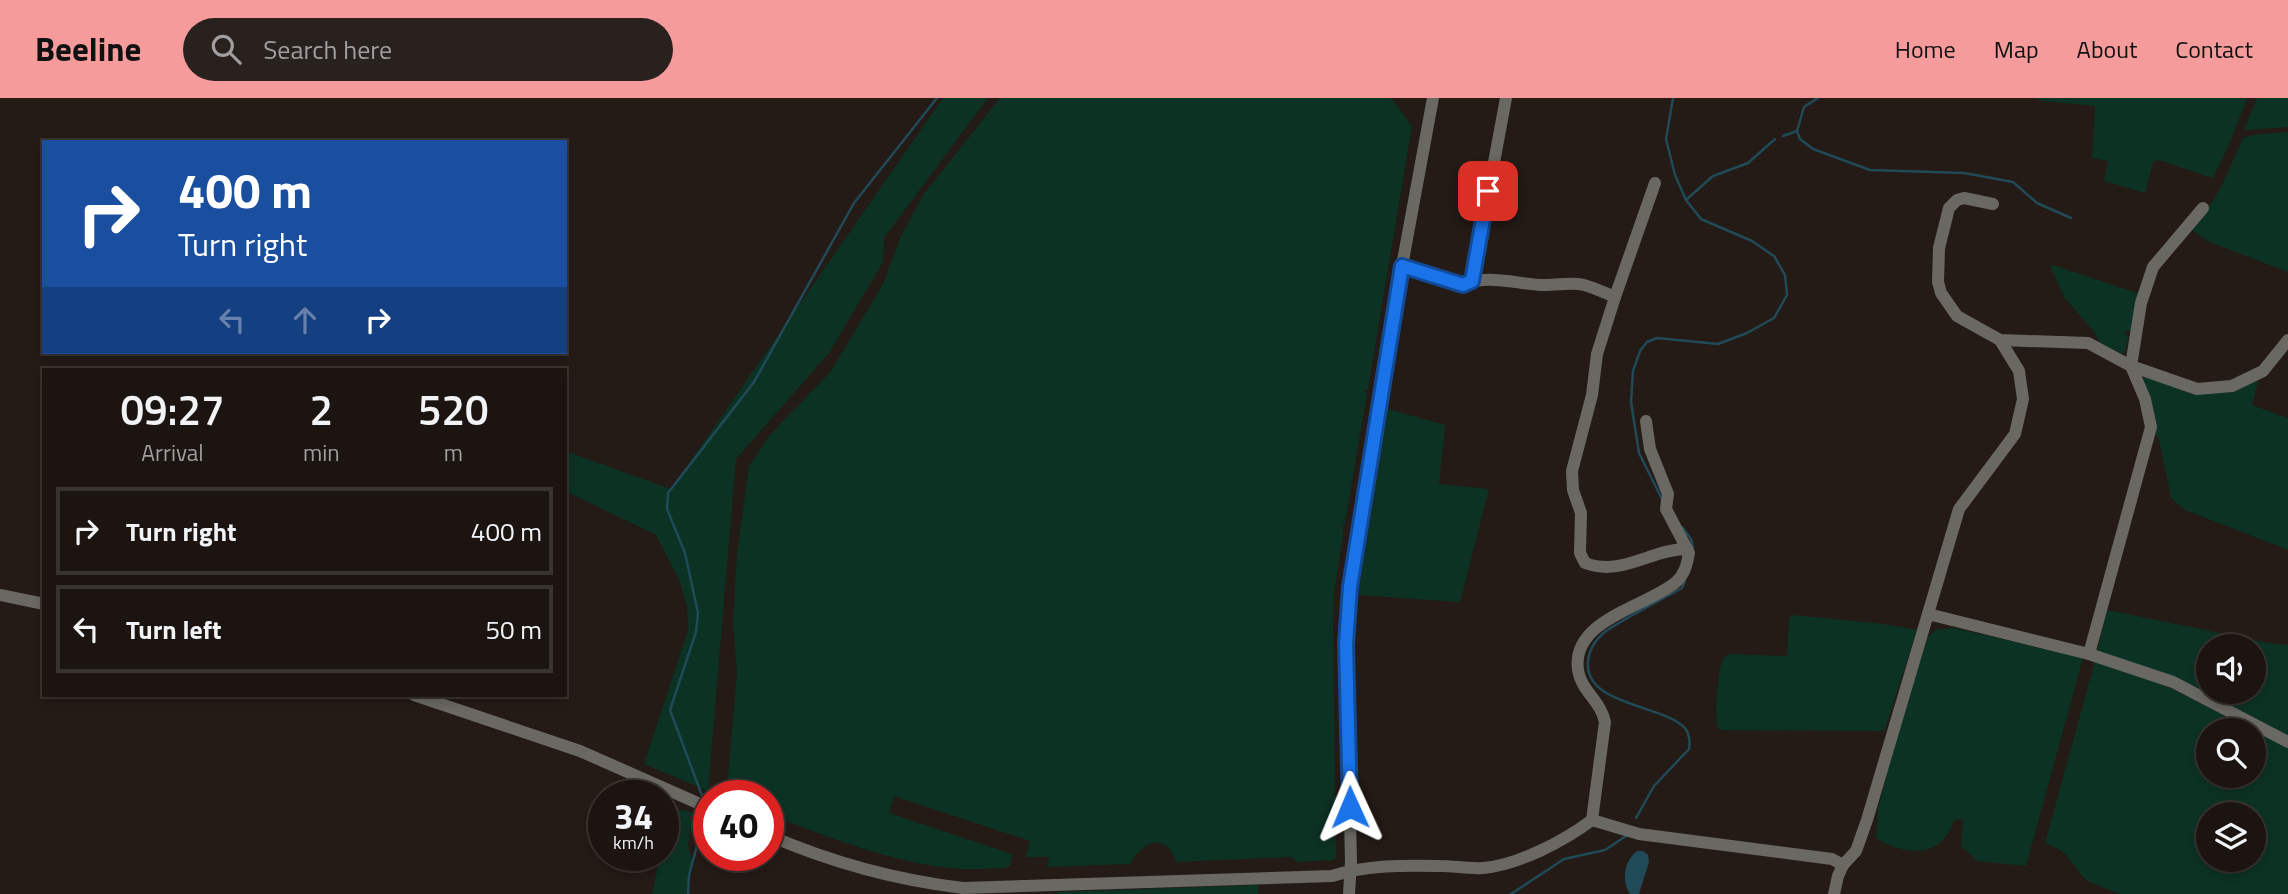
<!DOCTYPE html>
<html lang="en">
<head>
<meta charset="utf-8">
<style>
	:root { --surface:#1b1410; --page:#28211e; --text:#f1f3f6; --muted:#a09e9f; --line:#393330; --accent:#f59b9c }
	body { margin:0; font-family:"Titillium Web",sans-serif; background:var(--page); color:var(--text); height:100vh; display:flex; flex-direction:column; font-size:26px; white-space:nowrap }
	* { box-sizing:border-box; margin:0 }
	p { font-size:23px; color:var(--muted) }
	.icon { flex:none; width:38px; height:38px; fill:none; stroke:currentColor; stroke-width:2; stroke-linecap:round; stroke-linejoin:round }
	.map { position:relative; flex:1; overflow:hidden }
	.details { position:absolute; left:42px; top:270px; width:525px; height:329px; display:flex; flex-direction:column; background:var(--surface); border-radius:0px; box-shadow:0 4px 10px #0003,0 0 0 2px var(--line) }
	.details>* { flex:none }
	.hud { position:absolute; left:42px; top:42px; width:525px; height:214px; border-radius:0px; box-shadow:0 4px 10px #0003,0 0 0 2px var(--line); background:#1a4fa0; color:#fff; overflow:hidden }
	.buttons { position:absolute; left:2196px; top:536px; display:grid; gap:14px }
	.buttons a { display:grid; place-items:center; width:70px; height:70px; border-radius:50%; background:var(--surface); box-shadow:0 4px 10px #0003,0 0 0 2px var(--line); font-size:35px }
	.speed { position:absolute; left:588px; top:682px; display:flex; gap:14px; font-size:35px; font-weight:700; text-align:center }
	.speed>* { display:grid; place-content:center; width:91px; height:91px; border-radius:50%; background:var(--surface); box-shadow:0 4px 10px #0003,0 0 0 2px var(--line); line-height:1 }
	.speed small { font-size:18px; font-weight:400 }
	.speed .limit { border:10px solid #d22; background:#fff; color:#111 }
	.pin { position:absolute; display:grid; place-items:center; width:60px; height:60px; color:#fff; margin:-30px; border-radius:14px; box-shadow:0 4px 10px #0006 }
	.me { position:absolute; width:77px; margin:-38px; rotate:359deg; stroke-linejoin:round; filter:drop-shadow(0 0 5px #0008) }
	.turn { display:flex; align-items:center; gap:24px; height:147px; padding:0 21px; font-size:32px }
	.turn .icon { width:91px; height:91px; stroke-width:2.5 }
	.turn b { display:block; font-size:49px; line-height:60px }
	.lanes { display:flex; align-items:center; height:66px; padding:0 21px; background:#0003; justify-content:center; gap:35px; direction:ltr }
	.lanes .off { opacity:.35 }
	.eta { display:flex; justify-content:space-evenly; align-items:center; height:119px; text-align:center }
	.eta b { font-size:42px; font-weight:600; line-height:49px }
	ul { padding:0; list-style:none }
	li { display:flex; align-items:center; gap:21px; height:88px; margin:0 14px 10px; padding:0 7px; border:4px solid var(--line); border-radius:0px }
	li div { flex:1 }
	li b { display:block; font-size:26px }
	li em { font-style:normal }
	header { display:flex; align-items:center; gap:42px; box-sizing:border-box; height:98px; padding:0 35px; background:var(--accent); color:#111 }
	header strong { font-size:33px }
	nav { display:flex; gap:38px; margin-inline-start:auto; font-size:24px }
	.search { width:490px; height:63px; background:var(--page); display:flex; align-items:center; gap:18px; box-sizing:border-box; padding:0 24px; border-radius:38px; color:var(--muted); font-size:26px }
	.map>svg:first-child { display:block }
	.green { fill:#0c3223; fill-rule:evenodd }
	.water { fill:#204a57 }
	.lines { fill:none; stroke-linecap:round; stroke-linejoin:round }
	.stream { stroke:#204a57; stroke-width:2.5 }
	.minor { stroke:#6a6863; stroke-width:12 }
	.route-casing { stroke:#114b97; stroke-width:18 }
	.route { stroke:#1a73e8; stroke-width:12 }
</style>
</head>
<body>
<header>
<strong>Beeline</strong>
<div class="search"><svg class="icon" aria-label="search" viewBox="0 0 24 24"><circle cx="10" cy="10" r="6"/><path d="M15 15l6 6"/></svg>Search here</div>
<nav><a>Home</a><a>Map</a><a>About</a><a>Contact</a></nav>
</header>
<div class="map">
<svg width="2288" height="796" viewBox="0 0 2288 796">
	<rect width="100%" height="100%" fill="#241a16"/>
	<g class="green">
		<polygon points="943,0 988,0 884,140 883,164 829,255 736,361 708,693 644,666 688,532 687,509 680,484 656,437 565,393 565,353 671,391"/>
		<path d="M1000,0H1391L1412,28L1368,291L1364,293L1367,296L1345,425L1343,428V437L1334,495L1333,525L1336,760L1333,762L1296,764L1292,759L1176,764C1166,734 1143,742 1130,766L1047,769L1049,759H1026L1030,743L894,698L889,715L1012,756L1010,768L1005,770C990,770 975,772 961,771C894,766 831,740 768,716V698H736L727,689L737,575L733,525L737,455L749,368L769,338L831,273L883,186L901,138L923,97Z"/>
		<polygon points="2035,0 2247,0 2231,42 2213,80 2158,62 2153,64 2145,95 2104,83 2108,63 2092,60 2095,8 2043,3"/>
		<polygon points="2257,0 2288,0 2288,29 2244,32"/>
		<path d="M2288,34V174L2207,143L2191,131C2216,106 2229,72 2243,40L2252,37Z"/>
		<polygon points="2053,167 2140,196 2131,233 2125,233 2125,237 2129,238 2124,256 2101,246 2092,231 2064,199 2050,168"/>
		<polygon points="2147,279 2204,295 2254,283 2258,284 2252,307 2288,320 2288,452 2185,412 2171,400 2159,341 2155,336 2143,286 2143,281"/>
		<polygon points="1388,311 1445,327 1439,386 1489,391 1460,504 1358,497"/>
		<path d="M2107,512L2269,545L2288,547V640L2097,553ZM2208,548H2254V593H2208Z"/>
		<path d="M1793,517L1883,526L1917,532L1885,631L1881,633L1719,632C1713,619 1718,571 1724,559L1730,556L1787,558L1789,520Z"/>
		<path d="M1954,530L2083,560L2026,768L1977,763L1961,748L1963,722L1955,721C1952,727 1949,736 1944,741C1927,761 1894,752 1876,740L1878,711L1904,609L1928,539L1935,532Z"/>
		<path d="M2095,563L2157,583L2288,649V796H2120L2091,785L2085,781L2065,756L2057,750L2045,745ZM2208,632H2254V677H2208ZM2208,716H2254V761H2208Z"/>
		<polygon points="668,710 692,714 693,718 688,746 692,763 687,796 652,796 660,758 663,758 667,723 663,714"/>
		<polygon points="1258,787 1258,796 1057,796 1057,794"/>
	</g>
	<path class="water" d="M1637,753H1643L1648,757L1649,764L1639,796H1630C1621,783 1624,763 1637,753Z"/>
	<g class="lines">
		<g class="stream">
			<polyline points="1797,33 1800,41 1813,51 1870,72 1964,75 2013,84 2037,105 2071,120"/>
			<polyline points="1783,38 1797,33 1804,9 1818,0"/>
			<polyline points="1687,101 1713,78 1748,65 1775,41"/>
			<polyline points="1662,401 1639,355 1631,304 1633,273 1640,253 1647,244 1657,240 1718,246 1747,235 1774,220 1787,197 1785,177 1774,158 1752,143 1701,121 1686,102 1675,77 1666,41 1673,0"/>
			<polyline points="1682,429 1691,441 1693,450"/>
			<polyline points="704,703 670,612 696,534 698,515 685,455 667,411 668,395 754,284 854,105 937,0"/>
			<path d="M1636,720L1654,688L1689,651C1690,643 1690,637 1685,630C1664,607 1584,607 1588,564C1589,551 1596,541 1606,533C1630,517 1657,504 1682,490L1685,483"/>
			<polyline points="688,796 689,777 706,715"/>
			<polyline points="1511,796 1564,761 1605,752 1626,738"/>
		</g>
		<g class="minor">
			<polyline points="1993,106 1964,100 1957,102 1949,110 1939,150 1938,184 1941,195 1957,218 2000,242 2088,245 2131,268 2141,205 2153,169 2203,110"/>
			<path d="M1402,168L1463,187C1490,175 1518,187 1545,187C1559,187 1571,184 1584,187C1595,190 1605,195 1615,199L1597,256L1592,297L1572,373L1573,392L1581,415L1580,455L1585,465C1622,479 1651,451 1687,451L1689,455C1687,466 1685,476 1676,484C1647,509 1571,521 1578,572C1581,593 1601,603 1605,624L1592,722"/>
			<polyline points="1472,183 1506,0"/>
			<polyline points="1615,199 1655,85"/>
			<polyline points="1646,323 1650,351 1668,396 1666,411 1687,451"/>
			<polyline points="0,497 44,506"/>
			<polyline points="1928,516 2089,556 2173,584 2288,644"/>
			<polyline points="2089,556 2151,329 2145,301 2131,268 2197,291 2232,288 2263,273 2288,242"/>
			<polyline points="414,597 580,653 709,710"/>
			<path d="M768,737C830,764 896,782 963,790L1332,778C1366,767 1405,767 1440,768C1454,768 1469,771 1483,770C1518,767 1564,743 1592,722L1639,736L1832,761L1843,767"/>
			<polyline points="1349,796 1351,764 1346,546 1350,489 1402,168 1433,0"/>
			<polyline points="1834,796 1838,778 1843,767 1856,753 1867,722 1959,411 2015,336 2023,301 2019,273 2000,242"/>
		</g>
	</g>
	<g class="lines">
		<g class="route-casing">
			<polyline id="route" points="1350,709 1346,546 1350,489 1402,168 1463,187 1472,183 1488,93"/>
		</g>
		<use href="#route" class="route"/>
	</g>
</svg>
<div class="buttons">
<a><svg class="icon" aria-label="sound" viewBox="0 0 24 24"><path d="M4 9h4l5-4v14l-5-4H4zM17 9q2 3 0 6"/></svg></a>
<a><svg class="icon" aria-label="search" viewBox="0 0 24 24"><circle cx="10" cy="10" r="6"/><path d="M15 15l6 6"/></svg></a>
<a><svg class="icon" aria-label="layers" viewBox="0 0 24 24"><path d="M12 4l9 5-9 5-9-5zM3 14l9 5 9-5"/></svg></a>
</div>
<div class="speed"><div>34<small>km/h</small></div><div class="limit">40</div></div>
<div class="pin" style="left:1488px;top:93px;background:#d93025"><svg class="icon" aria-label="arrive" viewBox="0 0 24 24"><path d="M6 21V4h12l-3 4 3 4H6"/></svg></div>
<svg class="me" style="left:1350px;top:709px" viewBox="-20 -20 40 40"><path d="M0-17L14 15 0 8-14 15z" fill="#1a73e8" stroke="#fff" stroke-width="4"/></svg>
<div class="hud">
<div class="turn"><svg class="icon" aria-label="right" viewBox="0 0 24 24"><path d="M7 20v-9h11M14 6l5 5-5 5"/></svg><div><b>400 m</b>Turn right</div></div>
<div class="lanes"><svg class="icon off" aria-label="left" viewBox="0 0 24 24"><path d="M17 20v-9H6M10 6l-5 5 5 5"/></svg><svg class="icon off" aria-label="ahead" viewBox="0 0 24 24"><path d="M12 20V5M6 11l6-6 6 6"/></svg><svg class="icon" aria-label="right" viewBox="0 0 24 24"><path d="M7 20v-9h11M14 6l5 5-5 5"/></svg></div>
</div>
<section class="details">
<div class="eta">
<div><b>09:27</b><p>Arrival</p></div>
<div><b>2</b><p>min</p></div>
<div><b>520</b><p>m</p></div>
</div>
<ul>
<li><svg class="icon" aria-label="right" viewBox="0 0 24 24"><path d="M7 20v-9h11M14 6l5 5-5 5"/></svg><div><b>Turn right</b></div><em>400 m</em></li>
<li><svg class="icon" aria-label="left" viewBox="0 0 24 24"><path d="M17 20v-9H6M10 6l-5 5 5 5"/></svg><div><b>Turn left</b></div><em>50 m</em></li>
</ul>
</section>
</div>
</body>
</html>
